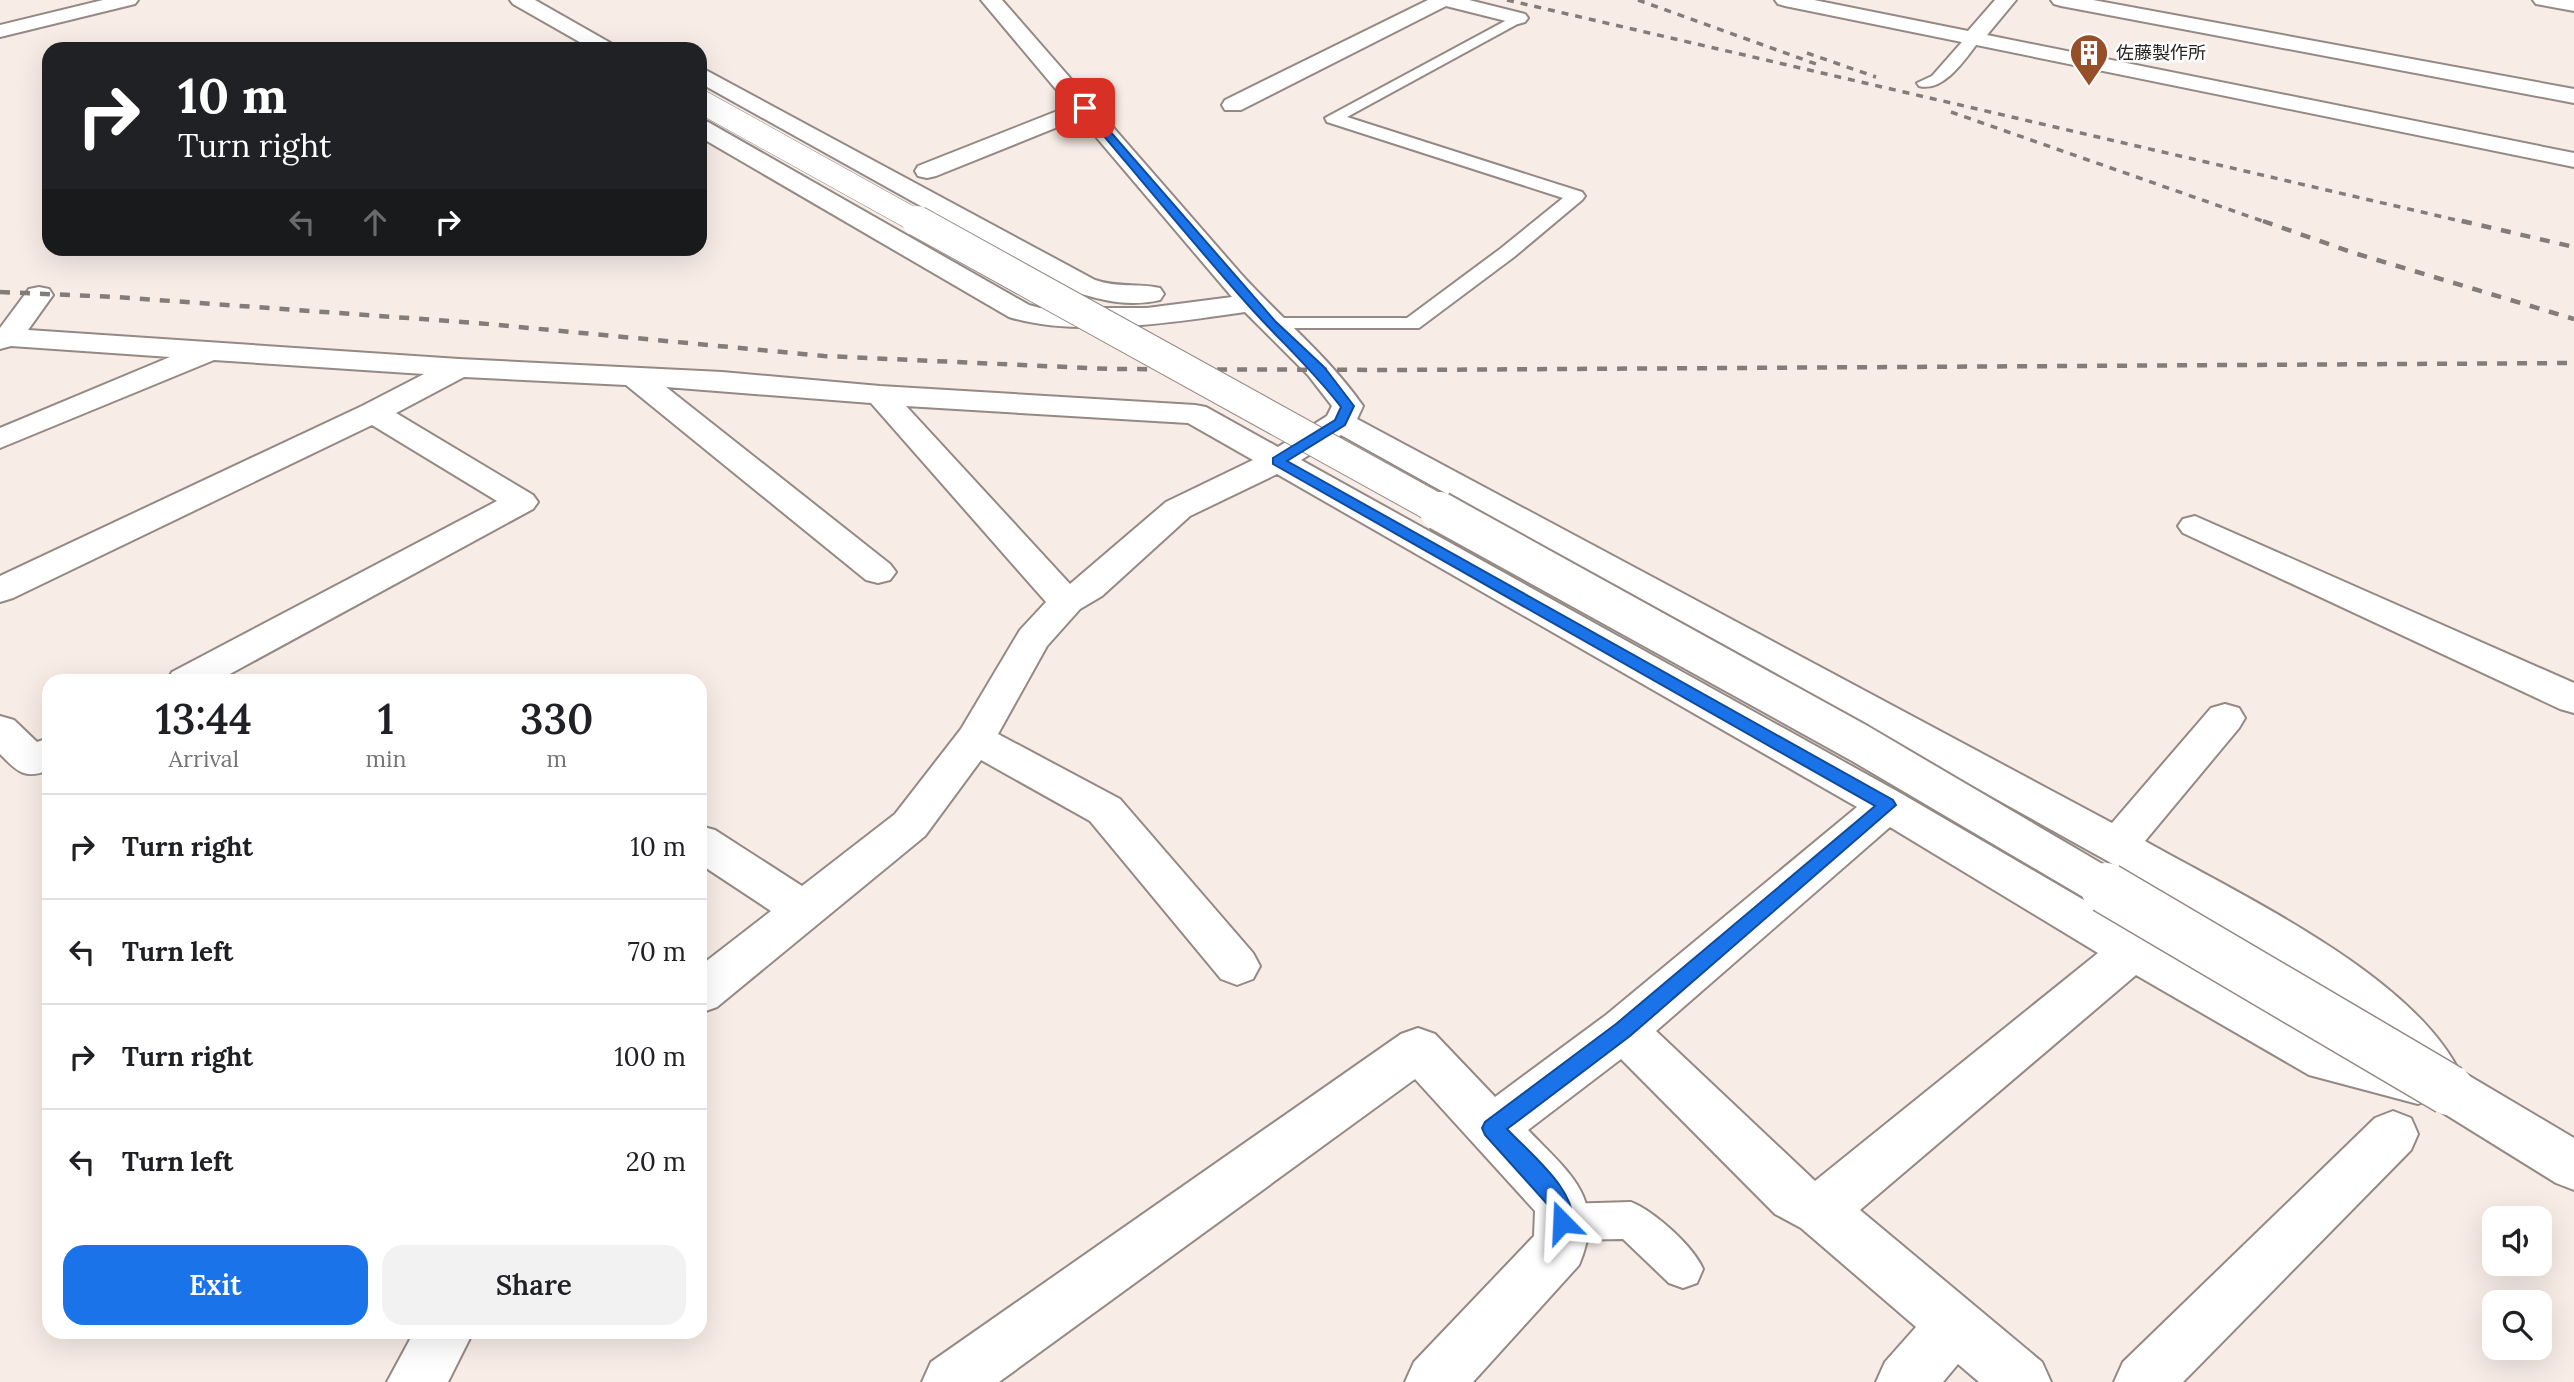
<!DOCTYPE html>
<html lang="en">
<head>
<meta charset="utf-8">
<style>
	:root { --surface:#fff; --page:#f2f2f2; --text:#202124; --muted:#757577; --line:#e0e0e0; --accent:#1a73e8 }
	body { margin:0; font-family:Lora,"Noto Sans JP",serif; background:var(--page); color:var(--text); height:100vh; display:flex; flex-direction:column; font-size:26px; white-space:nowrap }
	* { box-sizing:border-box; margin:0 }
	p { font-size:23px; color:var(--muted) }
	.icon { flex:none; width:38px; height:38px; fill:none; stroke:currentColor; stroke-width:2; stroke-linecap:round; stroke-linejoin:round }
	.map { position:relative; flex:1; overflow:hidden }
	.drawer { position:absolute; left:42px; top:674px; width:665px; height:665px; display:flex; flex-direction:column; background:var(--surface); border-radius:21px; box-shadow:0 7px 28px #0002 }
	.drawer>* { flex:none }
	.guide { position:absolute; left:42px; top:42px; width:665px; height:214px; border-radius:21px; box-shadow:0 7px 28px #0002; background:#202124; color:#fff; overflow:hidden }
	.buttons { position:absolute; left:2482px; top:1206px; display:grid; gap:14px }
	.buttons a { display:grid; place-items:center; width:70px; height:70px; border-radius:14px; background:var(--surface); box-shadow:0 7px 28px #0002; font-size:35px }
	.pin { position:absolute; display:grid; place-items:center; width:60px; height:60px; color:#fff; margin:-30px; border-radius:14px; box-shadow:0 4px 10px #0006 }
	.me { position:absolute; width:77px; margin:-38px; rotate:339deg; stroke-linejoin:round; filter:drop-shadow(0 0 5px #0008) }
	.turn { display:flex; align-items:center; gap:24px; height:147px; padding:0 21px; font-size:32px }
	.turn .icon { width:91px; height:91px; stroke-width:2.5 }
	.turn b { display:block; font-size:49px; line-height:60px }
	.lanes { display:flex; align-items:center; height:66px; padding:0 21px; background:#0003; justify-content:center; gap:35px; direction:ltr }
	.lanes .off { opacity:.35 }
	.eta { display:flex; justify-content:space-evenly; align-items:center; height:119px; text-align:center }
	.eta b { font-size:42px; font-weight:600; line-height:49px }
	.action { display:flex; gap:14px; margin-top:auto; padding:14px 21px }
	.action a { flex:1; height:80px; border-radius:21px; background:var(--accent); color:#fff; font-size:28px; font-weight:600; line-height:80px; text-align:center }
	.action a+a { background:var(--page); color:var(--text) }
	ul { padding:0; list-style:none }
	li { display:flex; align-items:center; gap:21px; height:105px; padding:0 21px; border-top:2px solid var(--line) }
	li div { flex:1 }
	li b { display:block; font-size:26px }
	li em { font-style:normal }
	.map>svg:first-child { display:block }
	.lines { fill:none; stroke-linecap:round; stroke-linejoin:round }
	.service-casing { stroke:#948984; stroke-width:4 }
	.minor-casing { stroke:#948984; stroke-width:4 }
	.tertiary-casing { stroke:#948984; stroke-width:4 }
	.secondary-casing { stroke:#948984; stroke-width:4 }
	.service { fill:#fff; fill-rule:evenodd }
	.minor { fill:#fff; fill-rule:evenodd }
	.tertiary { fill:#fff; fill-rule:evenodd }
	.secondary { fill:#fff; fill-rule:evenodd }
	.rail-far1 { stroke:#837c79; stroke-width:3.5; stroke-dasharray:7 7; stroke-linecap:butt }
	.rail { stroke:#837c79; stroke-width:4.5; stroke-dasharray:10 10; stroke-linecap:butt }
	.tertiary-bridge-far3-casing { stroke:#948984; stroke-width:24; stroke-linecap:butt }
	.tertiary-bridge-far2-casing { stroke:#948984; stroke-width:32; stroke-linecap:butt }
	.tertiary-bridge-far1-casing { stroke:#948984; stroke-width:42; stroke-linecap:butt }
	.tertiary-bridge-casing { stroke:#948984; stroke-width:53; stroke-linecap:butt }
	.tertiary-bridge-far3 { stroke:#fff; stroke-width:23 }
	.tertiary-bridge-far2 { stroke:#fff; stroke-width:30 }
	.tertiary-bridge-far1 { stroke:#fff; stroke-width:38 }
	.tertiary-bridge { stroke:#fff; stroke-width:50 }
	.route { fill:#1a73e8; stroke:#114b97; stroke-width:2 }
	.labels { text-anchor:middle; stroke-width:5; stroke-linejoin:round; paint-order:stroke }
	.far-poi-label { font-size:18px; fill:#282422; stroke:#fff; text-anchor:start }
</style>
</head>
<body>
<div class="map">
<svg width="2574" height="1382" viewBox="0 0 2574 1382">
	<rect width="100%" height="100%" fill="#f7ece6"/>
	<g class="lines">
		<g class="service-casing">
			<g id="service">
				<polygon points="1518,14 1525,18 1523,21 1347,117 1582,192 1585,196 1582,200 1514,257 1419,328 1264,328 1261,324 1264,320 1271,318 1407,318 1500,249 1563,198 1327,122 1325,118"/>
				<path d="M1974,32L1982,37C1968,55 1945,93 1919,86L1917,83L1932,76L1969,34Z"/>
				<path d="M1631,1202C1654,1211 1693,1246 1703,1269L1697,1283L1683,1288L1669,1283L1623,1239L1562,1240L1548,1235L1543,1222L1548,1209L1562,1204Z"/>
			</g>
		</g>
		<g class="minor-casing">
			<g id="minor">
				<path d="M981,0H1002L1241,274C1281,318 1329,357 1363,406L1357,419L2112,823L2211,708L2225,704L2239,708L2245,718L2239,728L2145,841C2240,895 2414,975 2461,1075L2454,1090L2418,1104L2309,1075L2136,975L1860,1210L2042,1362L2051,1382H1979L1958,1364L1943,1382H1876L1885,1362L1916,1327L1801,1228L1775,1214L1621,1059L1528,1130C1570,1174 1607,1199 1579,1265L1473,1382H1405L1414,1362L1534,1236L1535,1211L1415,1079L999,1382H922L931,1362L1401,1034L1418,1028L1435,1034L1495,1097L1606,1015L1857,807L1277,474L1190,516L1102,596L1080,609L1047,646L998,734L1120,799L1253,953L1260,966L1253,979L1237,985L1221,979L1090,821L981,760L925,836L717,1007L700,1013V966L771,911L700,864V826L715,830L802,886L895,814L961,729L1020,630L1046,602L871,403L666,387L890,564L896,572L890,580L878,583L866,580L626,385L464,377L396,413L533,495L538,502L533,509L217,681H167L172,672L497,501L372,425L13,598L0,602V576L362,406L424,374L214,360L0,448V428L170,357L11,346L0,349V328L29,289L39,287L49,289L53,295L28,330L459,359L722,372L880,386L1195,405L1206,407L1278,447L1327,416L1332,406L1308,375L1245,312C1175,322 1077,338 1009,317L700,137V120L708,122L1029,305L1040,308H1147L1232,297L1080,118L936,176L927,178L918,176L915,171L918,166L1070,106ZM906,406L1188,423L1253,460L1166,502L1070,584ZM1341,435L2104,859L2293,969L2375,1033L2391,1054L2336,1041L2149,938L1902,794L1301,460ZM1890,827L2098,953L1815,1181L1656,1031Z"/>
				<polygon points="1428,0 1469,0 1525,14 1528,18 1525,22 1518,24 1446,6 1241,110 1225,110 1222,105 1225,100"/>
				<polygon points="1775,0 1814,0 1968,31 1995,0 2016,0 1987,35 2574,153 2574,167 1785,6 1778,4"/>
				<polygon points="2051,0 2093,0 2574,89 2574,103 2061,6 2054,4"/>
				<polygon points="2533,0 2574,0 2574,11 2536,4"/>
				<path d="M700,67L1095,280C1118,288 1137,283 1160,288L1164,294L1160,300C1130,307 1104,301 1075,292L700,83Z"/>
				<polygon points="2195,516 2574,683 2574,713 2560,709 2183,533 2178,526 2183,519"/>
				<path d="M0,716L14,720L37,742L49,738V770C24,780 17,771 0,754Z"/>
				<polygon points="2393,1111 2411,1118 2418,1134 2411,1150 2183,1382 2114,1382 2123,1362 2375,1118"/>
				<polygon points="414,1332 473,1332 448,1382 387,1382"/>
			</g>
		</g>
		<g class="tertiary-casing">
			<g id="tertiary">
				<polygon points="510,0 535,0 614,45 618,49 592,49 513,4"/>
				<polygon points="2449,1068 2466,1074 2574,1138 2574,1190 2556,1183 2432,1106 2424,1090 2432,1074"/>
			</g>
		</g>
		<g class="secondary-casing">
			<polygon id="secondary" points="103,0 138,0 135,4 0,37 0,25"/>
		</g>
		<use href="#service" class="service"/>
		<use href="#minor" class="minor"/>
		<use href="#tertiary" class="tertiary"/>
		<use href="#secondary" class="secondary"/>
		<g class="rail-far1">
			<polyline points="1507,0 2469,223"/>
			<polyline points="1638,0 1816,64"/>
			<polyline points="1807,53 1876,77"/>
			<polyline points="1951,112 2268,223"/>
		</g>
		<g class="rail">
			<polyline points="2263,221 2354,253 2574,319"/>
			<polyline points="2462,221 2574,247"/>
			<polyline points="0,292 116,297 477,323 824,356 1110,369 1394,370 2574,363"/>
		</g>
		<g class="tertiary-bridge-far3-casing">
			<polyline id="tertiary-bridge-far3" points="700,101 920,223"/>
		</g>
		<g class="tertiary-bridge-far2-casing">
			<polyline id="tertiary-bridge-far2" points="917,221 1443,512"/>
		</g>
		<g class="tertiary-bridge-far1-casing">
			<polyline id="tertiary-bridge-far1" points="1439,511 1859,743 2109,890"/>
		</g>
		<g class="tertiary-bridge-casing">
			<polyline id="tertiary-bridge" points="2106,888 2449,1090"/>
		</g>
		<use href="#tertiary-bridge-far3" class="tertiary-bridge-far3"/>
		<use href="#tertiary-bridge-far2" class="tertiary-bridge-far2"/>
		<use href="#tertiary-bridge-far1" class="tertiary-bridge-far1"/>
		<use href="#tertiary-bridge" class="tertiary-bridge"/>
	</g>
	<path class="route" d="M1082,106H1088L1275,321L1324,367L1354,406L1345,425L1287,461L1893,800L1896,805L1630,1036L1507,1129C1528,1152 1585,1196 1570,1230L1562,1233L1554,1230L1549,1206L1485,1135L1482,1128L1485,1122L1616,1024L1875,806L1273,464V458L1335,420L1341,407C1312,369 1279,340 1248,305C1191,241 1137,175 1082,110Z"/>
	<defs>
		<g id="building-pin" transform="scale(2.0125)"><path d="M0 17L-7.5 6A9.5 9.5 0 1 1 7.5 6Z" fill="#964f28" stroke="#fff"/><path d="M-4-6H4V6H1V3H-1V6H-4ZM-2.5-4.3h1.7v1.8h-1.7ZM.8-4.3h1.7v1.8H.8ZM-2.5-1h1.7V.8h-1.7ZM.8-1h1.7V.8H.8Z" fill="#fff"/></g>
	</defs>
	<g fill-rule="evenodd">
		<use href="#building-pin" x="2089" y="53"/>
	</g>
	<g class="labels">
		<g class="far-poi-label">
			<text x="2116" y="59">佐藤製作所</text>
		</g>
	</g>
</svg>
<div class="buttons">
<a><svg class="icon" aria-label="sound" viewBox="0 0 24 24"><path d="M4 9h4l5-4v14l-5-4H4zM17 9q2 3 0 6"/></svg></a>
<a><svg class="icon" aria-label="search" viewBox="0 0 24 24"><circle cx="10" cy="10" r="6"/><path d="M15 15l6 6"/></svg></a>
</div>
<div class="pin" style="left:1085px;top:108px;background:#d93025"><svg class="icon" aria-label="arrive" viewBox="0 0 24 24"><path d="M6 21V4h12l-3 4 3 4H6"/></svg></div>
<svg class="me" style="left:1562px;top:1222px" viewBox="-20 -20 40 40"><path d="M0-17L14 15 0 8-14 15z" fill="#1a73e8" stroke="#fff" stroke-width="4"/></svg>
<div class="guide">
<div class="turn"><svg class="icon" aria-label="right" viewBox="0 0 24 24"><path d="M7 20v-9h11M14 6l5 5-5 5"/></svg><div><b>10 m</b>Turn right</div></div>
<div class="lanes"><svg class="icon off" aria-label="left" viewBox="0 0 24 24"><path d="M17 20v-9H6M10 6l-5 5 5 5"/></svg><svg class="icon off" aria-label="ahead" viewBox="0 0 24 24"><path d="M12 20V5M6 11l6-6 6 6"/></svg><svg class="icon" aria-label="right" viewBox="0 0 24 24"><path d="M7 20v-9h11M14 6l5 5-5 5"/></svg></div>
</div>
<section class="drawer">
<div class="eta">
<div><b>13:44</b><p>Arrival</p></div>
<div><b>1</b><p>min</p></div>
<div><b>330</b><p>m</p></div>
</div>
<ul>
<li><svg class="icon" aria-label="right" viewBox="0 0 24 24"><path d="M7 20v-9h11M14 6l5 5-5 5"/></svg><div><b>Turn right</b></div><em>10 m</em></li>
<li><svg class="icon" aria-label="left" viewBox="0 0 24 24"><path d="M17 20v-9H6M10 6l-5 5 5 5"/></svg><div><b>Turn left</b></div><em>70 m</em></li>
<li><svg class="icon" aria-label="right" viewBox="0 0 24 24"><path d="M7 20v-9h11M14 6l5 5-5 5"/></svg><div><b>Turn right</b></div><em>100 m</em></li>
<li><svg class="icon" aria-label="left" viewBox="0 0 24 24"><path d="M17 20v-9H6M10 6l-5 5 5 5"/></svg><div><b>Turn left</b></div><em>20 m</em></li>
</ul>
<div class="action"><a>Exit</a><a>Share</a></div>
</section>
</div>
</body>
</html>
